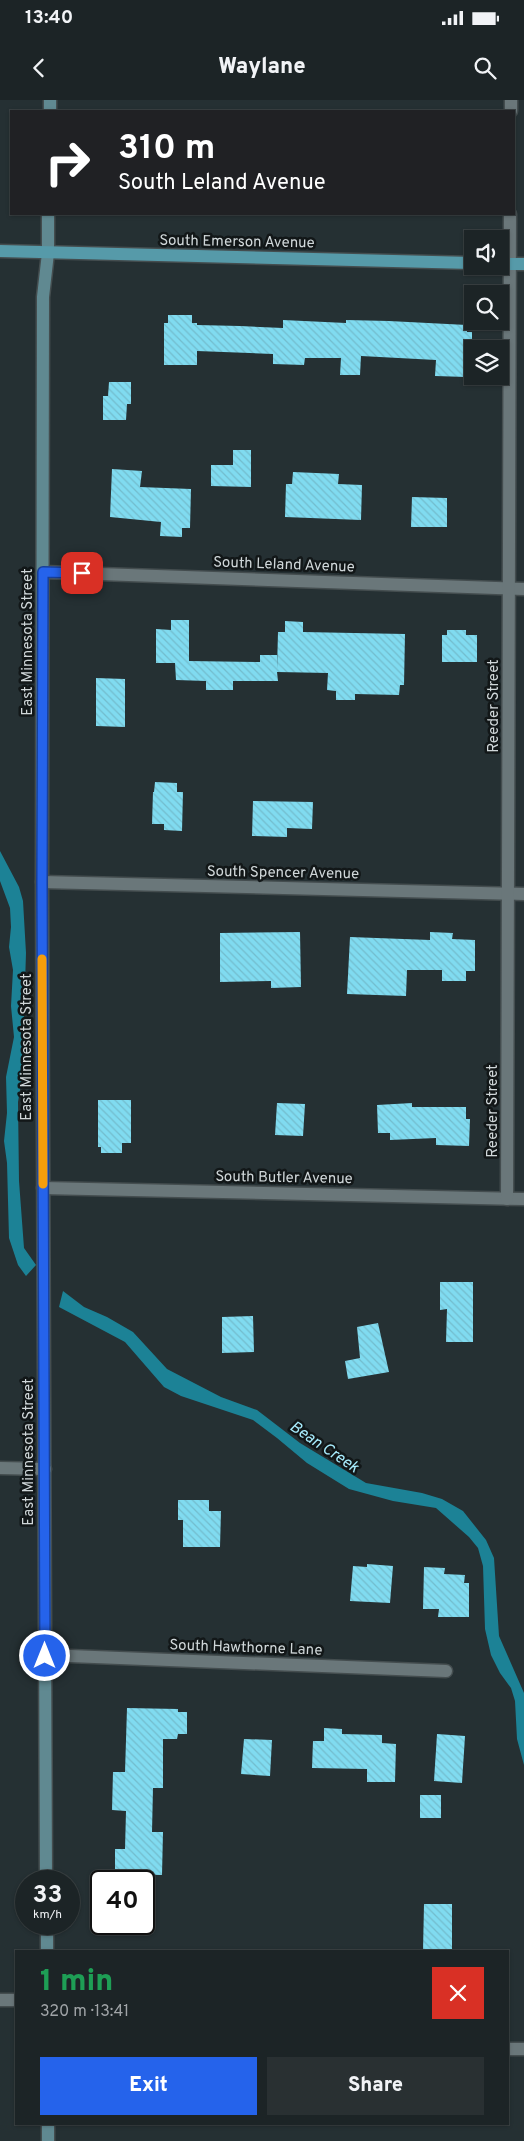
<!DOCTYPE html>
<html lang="en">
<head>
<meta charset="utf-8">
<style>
	:root { --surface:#1c2426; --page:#293032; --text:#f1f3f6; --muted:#a0a4a7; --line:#3a4143; --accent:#2563eb }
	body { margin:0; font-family:Overpass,sans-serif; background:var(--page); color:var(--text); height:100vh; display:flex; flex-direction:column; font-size:19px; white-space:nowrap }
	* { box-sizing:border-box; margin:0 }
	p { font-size:16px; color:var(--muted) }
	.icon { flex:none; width:28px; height:28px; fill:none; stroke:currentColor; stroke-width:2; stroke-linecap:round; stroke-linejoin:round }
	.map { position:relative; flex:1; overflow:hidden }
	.sheet { position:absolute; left:15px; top:1850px; width:494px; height:175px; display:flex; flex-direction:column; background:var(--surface); border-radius:0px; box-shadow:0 1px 4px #0004,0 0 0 1px var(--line) }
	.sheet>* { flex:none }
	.banner { position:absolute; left:10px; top:10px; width:505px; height:105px; border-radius:0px; box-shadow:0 1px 4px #0004,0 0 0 1px var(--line); background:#202124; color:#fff; overflow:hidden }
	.fabs { position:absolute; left:464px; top:130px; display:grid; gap:10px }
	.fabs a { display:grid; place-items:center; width:45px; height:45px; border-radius:0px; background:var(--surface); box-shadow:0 1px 4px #0004,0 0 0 1px var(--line); font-size:25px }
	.speed { position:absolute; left:15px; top:1770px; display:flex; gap:10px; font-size:25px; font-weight:700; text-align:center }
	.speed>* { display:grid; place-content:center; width:65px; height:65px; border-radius:50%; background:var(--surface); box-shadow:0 1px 4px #0004,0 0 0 1px var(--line); line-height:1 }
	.speed small { font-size:12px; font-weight:400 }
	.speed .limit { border:2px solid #111; border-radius:8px; background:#fff; color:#111 }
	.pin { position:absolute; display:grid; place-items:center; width:42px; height:42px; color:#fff; margin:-21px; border-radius:10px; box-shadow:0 2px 8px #0006 }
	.me { position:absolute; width:55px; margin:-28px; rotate:0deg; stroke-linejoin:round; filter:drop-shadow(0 0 4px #0008) }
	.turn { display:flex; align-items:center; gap:18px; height:105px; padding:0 25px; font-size:22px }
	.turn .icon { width:65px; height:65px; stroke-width:2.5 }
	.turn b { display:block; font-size:35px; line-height:42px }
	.round { display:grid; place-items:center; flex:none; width:52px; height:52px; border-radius:0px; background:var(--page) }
	.head { display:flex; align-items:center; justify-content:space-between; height:85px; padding:0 25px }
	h1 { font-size:30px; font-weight:800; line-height:38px; color:#1e9e55 }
	.button { display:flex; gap:10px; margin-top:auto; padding:10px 25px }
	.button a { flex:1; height:58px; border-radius:0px; background:var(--accent); color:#fff; font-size:20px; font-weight:800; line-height:58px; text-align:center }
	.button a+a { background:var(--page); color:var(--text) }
	.status { display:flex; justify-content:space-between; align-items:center; height:35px; padding:0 25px; background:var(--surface); direction:ltr }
	.status svg { height:14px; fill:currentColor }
	header { display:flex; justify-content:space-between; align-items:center; height:65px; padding:0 25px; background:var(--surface); font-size:22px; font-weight:800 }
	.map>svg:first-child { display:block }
	.water { fill:#1c8296 }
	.building { fill:url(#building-back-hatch) }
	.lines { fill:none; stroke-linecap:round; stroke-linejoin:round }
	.street-casing { stroke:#444d4f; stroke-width:15 }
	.secondary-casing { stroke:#444d4f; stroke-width:15 }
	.primary-casing { stroke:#444d4f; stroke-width:15 }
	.street { stroke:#6a777a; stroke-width:12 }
	.secondary { stroke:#608991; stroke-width:12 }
	.primary { stroke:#569aa9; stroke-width:12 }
	.route-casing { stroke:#184099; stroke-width:12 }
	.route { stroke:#2563eb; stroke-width:9 }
	.slow { stroke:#f59e0b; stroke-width:9 }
	.labels { text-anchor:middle; stroke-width:5; stroke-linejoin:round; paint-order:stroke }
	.street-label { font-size:15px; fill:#d0d7d9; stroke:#121718 }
	.water-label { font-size:16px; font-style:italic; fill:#a8edfe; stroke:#121718 }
</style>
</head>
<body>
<div class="status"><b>13:40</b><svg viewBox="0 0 49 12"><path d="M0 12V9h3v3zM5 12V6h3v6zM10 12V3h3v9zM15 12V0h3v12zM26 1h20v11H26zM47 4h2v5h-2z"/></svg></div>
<header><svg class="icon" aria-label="back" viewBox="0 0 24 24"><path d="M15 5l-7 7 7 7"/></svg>Waylane<svg class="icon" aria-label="search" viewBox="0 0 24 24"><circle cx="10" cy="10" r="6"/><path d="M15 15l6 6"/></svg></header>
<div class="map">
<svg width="524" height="2041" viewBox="0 0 524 2041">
	<defs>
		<pattern id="building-back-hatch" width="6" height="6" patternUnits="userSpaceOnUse" patternTransform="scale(1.25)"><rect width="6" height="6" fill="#80dbf0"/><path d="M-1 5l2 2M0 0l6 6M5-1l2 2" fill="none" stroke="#73bccd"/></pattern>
	</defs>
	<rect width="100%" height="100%" fill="#253033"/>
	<g class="water">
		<polygon points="0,751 19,787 23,801 26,853 22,978 18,1002 19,1081 24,1148 36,1165 26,1176 18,1165 9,1138 7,1063 4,1041 7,1013 6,977 14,937 11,906 13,870 9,847 11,827 10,808 0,781"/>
		<polygon points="63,1191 84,1207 107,1217 133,1232 167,1269 221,1297 257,1310 300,1343 366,1383 422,1393 442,1399 463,1411 486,1440 494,1458 499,1536 524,1593 524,1665 517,1639 515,1601 511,1588 500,1573 491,1555 485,1529 483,1466 478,1448 469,1437 436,1408 393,1401 349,1389 307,1363 277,1338 253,1320 181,1296 164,1287 125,1242 59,1207"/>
	</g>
	<g class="building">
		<polygon points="168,215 192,215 192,223 197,223 197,225 240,226 283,228 283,220 346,223 346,220 389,221 467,225 467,232 472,232 472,262 466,262 466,277 435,276 436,260 361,256 360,275 340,275 341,258 305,258 304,265 273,264 273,254 197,251 197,265 164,265 164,223 168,223"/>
		<polygon points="109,282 131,282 131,304 127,304 126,320 103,320 103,296 108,296"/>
		<polygon points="233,350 251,350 251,387 211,386 211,365 233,365"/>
		<polygon points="112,369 142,371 140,387 191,389 190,428 182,428 182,437 160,436 161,422 110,417"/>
		<polygon points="293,372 339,374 338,384 362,385 361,420 285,417 286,384 292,384"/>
		<polygon points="412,397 447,398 447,427 411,427"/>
		<polygon points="171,520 189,520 189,561 260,562 260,555 277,555 277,569 278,532 285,532 285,521 303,522 303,532 405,534 404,585 400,585 399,595 355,594 355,600 336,600 336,591 327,590 328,573 277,572 278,581 233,581 233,590 206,590 206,581 176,580 175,563 156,563 156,529 171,530"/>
		<polygon points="447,530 466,530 466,535 477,535 477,562 442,562 442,535 447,535"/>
		<polygon points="96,578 125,579 125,627 96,626"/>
		<polygon points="155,682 177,683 177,692 183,692 182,731 164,730 164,724 152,724 153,692 154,692"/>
		<polygon points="253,701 313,702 312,729 287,728 287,737 252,736"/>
		<polygon points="300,832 301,887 271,888 271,881 220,882 220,833"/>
		<polygon points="430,832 453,833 452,839 475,840 475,871 466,871 466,881 442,881 442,870 407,870 406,896 347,894 350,837 430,840"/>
		<polygon points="98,1000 131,1000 131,1043 122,1043 122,1053 101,1053 101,1047 98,1047"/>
		<polygon points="277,1003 305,1004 303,1036 275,1035"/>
		<polygon points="412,1003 412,1007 466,1007 466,1019 470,1019 469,1046 436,1045 436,1038 390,1040 390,1033 378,1033 377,1005"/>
		<polygon points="440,1182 473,1182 473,1242 446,1242 447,1209 440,1210"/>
		<polygon points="253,1216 254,1252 222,1253 222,1217"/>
		<polygon points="378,1223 389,1272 348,1279 345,1261 360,1258 357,1227"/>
		<polygon points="178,1400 209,1400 209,1411 221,1411 220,1447 183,1447 183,1420 178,1420"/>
		<polygon points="367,1464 393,1466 390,1503 350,1501 353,1466 367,1467"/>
		<polygon points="424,1467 445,1468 444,1474 465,1475 464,1483 469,1483 469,1517 438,1517 439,1509 423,1509"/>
		<polygon points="127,1608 178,1609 178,1612 187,1612 187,1634 178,1634 177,1639 163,1639 163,1688 153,1688 152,1732 163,1732 162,1775 115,1774 115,1749 125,1749 126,1711 112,1710 113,1672 125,1672"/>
		<polygon points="324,1628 342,1629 342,1634 382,1635 382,1643 396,1644 395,1682 367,1682 367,1669 312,1668 313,1641 324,1641"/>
		<polygon points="437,1634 465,1636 462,1683 434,1681"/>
		<polygon points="244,1639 272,1640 270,1676 241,1674"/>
		<rect x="420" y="1695" width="21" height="23"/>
		<polygon points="424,1804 452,1804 452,1851 423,1851"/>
	</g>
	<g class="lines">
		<g class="street-casing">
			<g id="street">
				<polyline points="511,11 511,0"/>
				<polyline points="43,472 524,489"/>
				<polyline points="42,782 524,794"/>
				<polyline points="43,1088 524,1099"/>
				<polyline points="507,1099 510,114"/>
				<polyline points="0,1368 45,1369"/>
				<polyline points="45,1555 446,1571"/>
				<polyline points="0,1900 16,1900"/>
				<polyline points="508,1949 524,1949"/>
			</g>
		</g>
		<g class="secondary-casing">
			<g id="secondary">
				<polyline points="50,11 50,0"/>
				<polyline points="46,1781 42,782 43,197 48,153 48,114"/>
				<polyline points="47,1824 47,1851"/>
				<polyline points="48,2024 48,2041"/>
			</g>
		</g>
		<g class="primary-casing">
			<g id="primary">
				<polyline points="0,151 472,163"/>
				<polyline points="500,164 524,164"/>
			</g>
		</g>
		<use href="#street" class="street"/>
		<use href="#secondary" class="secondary"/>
		<use href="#primary" class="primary"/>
	</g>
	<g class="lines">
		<g class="route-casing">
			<polyline id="route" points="45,1556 42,782 43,472 82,473"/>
		</g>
		<use href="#route" class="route"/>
		<polyline class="slow" points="42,859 43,1084"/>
	</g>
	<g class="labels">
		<g class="street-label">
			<text transform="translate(237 141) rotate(1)" y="5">South Emerson Avenue</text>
			<text transform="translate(284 464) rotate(2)" y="5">South Leland Avenue</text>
			<text transform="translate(27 542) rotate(-90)" y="5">East Minnesota Street</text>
			<text transform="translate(493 606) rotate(-90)" y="5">Reeder Street</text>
			<text transform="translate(283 772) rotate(1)" y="5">South Spencer Avenue</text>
			<text transform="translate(26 947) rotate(-90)" y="5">East Minnesota Street</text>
			<text transform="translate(492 1011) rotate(-90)" y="5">Reeder Street</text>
			<text transform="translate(284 1077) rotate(1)" y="5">South Butler Avenue</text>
			<text transform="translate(28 1352) rotate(-90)" y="5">East Minnesota Street</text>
			<text transform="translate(246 1547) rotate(2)" y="5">South Hawthorne Lane</text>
		</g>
		<g class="water-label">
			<text transform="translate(325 1346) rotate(34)" y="6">Bean Creek</text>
		</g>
	</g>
</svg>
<div class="fabs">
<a><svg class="icon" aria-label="sound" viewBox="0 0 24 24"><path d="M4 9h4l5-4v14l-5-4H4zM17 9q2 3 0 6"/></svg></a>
<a><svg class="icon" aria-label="search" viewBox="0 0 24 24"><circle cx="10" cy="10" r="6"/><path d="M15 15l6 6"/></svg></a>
<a><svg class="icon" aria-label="layers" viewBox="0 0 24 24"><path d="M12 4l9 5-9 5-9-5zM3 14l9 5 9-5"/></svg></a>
</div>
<div class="speed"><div>33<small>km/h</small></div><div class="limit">40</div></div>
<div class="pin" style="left:82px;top:473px;background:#d93025"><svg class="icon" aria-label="arrive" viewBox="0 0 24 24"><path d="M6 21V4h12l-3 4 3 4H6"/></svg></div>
<svg class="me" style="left:45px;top:1556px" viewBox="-20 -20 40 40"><circle r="17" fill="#2563eb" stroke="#fff" stroke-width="3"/><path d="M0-11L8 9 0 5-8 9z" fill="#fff"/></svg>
<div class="banner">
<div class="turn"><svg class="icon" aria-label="right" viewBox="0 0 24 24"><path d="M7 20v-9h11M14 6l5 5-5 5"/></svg><div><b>310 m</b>South Leland Avenue</div></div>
</div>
<section class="sheet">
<div class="head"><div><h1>1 min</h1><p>320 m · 13:41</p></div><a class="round" style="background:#d93025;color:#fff"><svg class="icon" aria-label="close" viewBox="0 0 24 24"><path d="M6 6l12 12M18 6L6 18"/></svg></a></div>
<div class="button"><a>Exit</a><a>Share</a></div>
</section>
</div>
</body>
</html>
